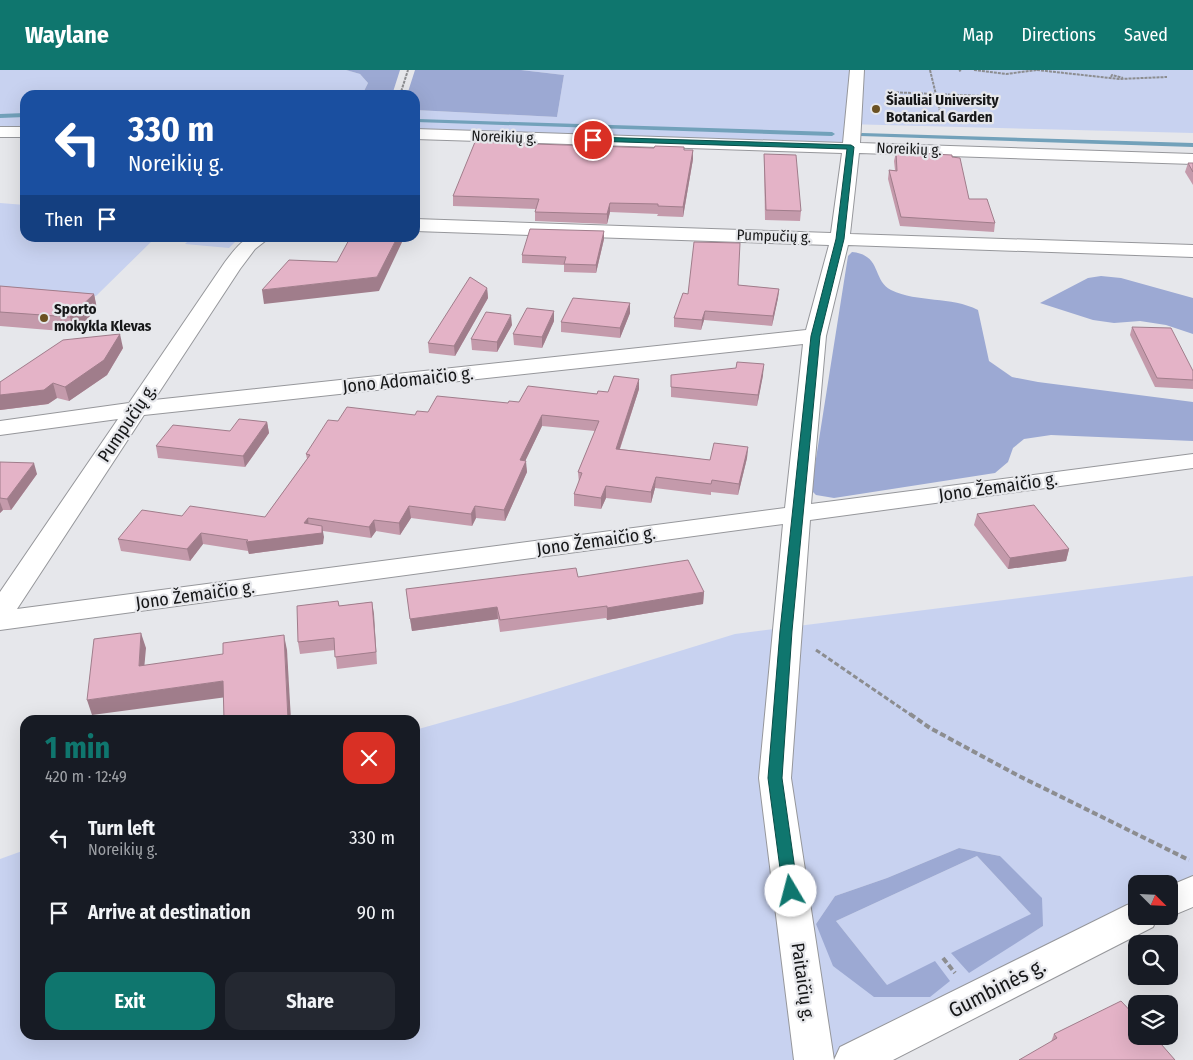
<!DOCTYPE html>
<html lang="en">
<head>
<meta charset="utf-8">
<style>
	:root { --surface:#171b24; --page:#242831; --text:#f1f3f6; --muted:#9ea1a6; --accent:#0f766e }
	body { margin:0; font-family:"Fira Sans Condensed",sans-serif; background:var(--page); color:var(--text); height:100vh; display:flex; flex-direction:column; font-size:19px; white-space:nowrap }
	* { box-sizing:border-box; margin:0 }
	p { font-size:16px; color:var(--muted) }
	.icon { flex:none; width:28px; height:28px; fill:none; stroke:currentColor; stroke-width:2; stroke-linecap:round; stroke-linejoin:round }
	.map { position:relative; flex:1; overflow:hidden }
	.drawer { position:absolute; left:20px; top:645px; width:400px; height:325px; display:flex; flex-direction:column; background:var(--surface); border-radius:15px; box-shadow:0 5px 20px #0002 }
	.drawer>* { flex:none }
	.banner { position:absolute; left:20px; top:20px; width:400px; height:152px; border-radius:15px; box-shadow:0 5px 20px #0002; background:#1a4fa0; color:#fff; overflow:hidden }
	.needle { width:32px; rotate:114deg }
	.controls { position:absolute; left:1128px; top:805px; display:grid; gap:10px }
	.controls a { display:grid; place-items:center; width:50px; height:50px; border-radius:10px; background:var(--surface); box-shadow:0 5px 20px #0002; font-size:25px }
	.pin { position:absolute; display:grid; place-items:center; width:42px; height:42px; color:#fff; margin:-21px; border:2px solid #fff; border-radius:50%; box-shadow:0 1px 5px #0007 }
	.me { position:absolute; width:55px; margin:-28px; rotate:352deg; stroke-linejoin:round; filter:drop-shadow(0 0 4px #0008) }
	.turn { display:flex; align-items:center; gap:18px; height:105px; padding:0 25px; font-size:22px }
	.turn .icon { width:65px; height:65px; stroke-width:2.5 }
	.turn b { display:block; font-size:35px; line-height:42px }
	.then { display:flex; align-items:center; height:48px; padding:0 25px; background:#0003; gap:10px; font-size:19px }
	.round { display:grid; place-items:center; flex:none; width:52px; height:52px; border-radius:15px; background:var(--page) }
	.overview { display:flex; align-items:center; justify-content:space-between; height:85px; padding:0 25px }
	h1 { font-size:30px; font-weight:700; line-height:38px; color:var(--accent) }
	.button { display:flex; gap:10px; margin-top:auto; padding:10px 25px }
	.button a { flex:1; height:58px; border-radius:15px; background:var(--accent); color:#fff; font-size:20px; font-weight:700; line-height:58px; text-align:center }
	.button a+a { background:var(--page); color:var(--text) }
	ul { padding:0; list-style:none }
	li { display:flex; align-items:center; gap:15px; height:75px; padding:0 25px }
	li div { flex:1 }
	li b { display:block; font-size:19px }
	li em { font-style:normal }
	header { display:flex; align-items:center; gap:30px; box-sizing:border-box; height:70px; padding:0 25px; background:var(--accent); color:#fff }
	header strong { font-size:24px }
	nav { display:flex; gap:28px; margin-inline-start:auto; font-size:18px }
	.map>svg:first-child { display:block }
	.green { fill:#c8d2f0; fill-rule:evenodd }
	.forest { fill:#9ca9d3 }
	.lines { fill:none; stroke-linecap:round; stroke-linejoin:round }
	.stream { fill:#72a1ba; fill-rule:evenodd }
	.minor-casing { stroke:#96979b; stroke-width:2 }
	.path-far2 { stroke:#8c8d90; stroke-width:2; stroke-dasharray:3 1; stroke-linecap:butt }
	.path-far1 { stroke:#8c8d90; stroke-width:3; stroke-dasharray:5 2.5; stroke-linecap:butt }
	.path { stroke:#8c8d90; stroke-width:4; stroke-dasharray:6 3; stroke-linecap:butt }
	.minor { fill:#fff; fill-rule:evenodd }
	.wall { fill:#c49aab }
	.shaded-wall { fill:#a07d8b }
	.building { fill:#e4b3c7; stroke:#a07d8b }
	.route { fill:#0f766e; stroke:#0a4d48 }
	.poi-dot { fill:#6b5122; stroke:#e6e7eb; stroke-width:2 }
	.labels { text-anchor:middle; stroke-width:4.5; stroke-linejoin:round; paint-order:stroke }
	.far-poi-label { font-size:15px; font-weight:bold; fill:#161718; stroke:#e6e7eb; text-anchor:start }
	.far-street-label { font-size:15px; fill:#161718; stroke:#e6e7eb }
	.street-label { font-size:18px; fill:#161718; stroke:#e6e7eb }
	.near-street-label { font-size:21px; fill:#161718; stroke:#e6e7eb }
</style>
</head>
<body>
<header>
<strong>Waylane</strong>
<nav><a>Map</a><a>Directions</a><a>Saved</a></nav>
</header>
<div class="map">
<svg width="1193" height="990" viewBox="0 0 1193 990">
	<rect width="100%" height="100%" fill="#e6e7eb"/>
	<g class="green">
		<polygon points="0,0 346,0 360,4 368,13 362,25 25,25 25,60 0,60"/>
		<polygon points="521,0 1193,0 1193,63 845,54 843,73 415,61 415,40 557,47 564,5"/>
		<polygon points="0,133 25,135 25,168 155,168 96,226 0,218"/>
		<polygon points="191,168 239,168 229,178 185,174"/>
		<path d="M1193,506V820L1169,832V814H1136V846L854,990H0V789L25,780V965H415V660L511,633L735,564ZM959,778L1000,786L1043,856L969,902L952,883L1032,845L977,786L836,851L887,915L816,854L835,826L887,808Z"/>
	</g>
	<g class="forest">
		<polygon points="346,0 400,0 392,25 362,25 368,13 360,4"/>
		<polygon points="415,0 521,0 564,5 557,47 415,40 415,25 407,25"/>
		<path d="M852,182C882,185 872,210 891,220C918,233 951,226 978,240L989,291L1012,307L1038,312L1193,332V371L1051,365L1024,369L1013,378L1008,392L995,403L834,428L816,425L811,420L848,186Z"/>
		<polygon points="1101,206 1121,208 1193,228 1193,264 1166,255 1140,251 1114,253 1093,250 1040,233 1088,208"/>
		<polygon points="959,778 1000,786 1042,828 1043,856 969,903 951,883 1031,844 977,786 836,851 887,915 935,891 950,911 930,927 874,927 833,896 816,854 835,826 887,808"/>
	</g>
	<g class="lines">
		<g class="stream">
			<polygon points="25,43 25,47 0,48 0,44"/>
			<polygon points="418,49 832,62 835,64 832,66 416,52 415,51"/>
			<polygon points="862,63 1193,73 1193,77 860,66 860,64"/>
		</g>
		<g class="minor-casing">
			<g id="minor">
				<path d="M850,0H864L860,73L1193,84V94L859,83L850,164L1193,175V187L848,175L826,266L811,434L1193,384V398L810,450L791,708L834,990L840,977L1127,835L1136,832V846H1158L1153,857L893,990H794L759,708L783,454L0,560V522L118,349L0,365V351L129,333L225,192C240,173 243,165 269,168L255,179L240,199L154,330L806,260L829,175L415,161V149L831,163L842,83L415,69V59L843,73ZM803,274L785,438L17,539L144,345Z"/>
				<rect x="0" y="57" width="25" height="10"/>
				<polygon points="1193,806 1193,837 1169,847 1168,846 1169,816"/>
			</g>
		</g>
		<g class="path-far2">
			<polyline points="930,0 940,41"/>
			<polyline points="974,0 1006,4 1037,0"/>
			<polyline points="1037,0 1119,9 1167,7"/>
			<polyline points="959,1 961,0"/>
			<polyline points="1111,7 1112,5 1123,8"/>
			<polyline points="888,22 983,26"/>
			<polyline points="400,25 408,0"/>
		</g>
		<polyline class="path-far1" points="816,580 911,645"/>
		<g class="path">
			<polyline points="910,644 930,658 1017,705 1189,790"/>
			<polyline points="943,888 955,903"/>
		</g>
		<use href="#minor" class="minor"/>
	</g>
	<g class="wall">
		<polygon points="684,80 693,80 693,89 683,147 657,146 658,144 610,142 607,154 535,151 535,142 536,139 453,136 453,126"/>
		<polygon points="896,82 969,129 995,153 994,162 900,156 888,109 889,100 895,100 894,91"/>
		<polygon points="764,84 801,141 800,151 765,150 764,93"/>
		<polygon points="1188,93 1193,93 1193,115 1185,102"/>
		<polygon points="604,169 596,203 564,202 564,195 522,193 522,185"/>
		<polygon points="738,215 779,219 778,228 772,256 704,250 701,260 674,257 674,248 688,224"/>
		<polygon points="0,216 94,224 97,239 74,262 0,256"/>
		<polygon points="487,218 488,228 455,286 429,283 428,273"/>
		<polygon points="630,233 630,243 620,268 561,262 561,252"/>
		<polygon points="554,251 542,278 514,275 513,264"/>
		<polygon points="512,255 497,282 472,280 471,269"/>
		<polygon points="1132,257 1193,301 1193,319 1155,317 1130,265"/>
		<polygon points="123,278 107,305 69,331 57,328 48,334 0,340 0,312"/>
		<polygon points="671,305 763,305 757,336 671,327"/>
		<polygon points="639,319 620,379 710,390 748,377 747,388 738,425 711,422 711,425 655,418 651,433 606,428 601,439 574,436 574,424 579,413 578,402 595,361 542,356 525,391 527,402 505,451 476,448 472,456 411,448 400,465 376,461 371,468 323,461 323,474 249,484 248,481 203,474 190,491 121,481 118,469 182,446 265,447 307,389 306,384 338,351 415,345 428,342"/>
		<polygon points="267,352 269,363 245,397 158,388 156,376 230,361"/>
		<polygon points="0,392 37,404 11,440 3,440 0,443"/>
		<polygon points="977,444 1069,479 1066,491 1008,499 974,455"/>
		<polygon points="578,507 704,522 703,534 607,550 606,548 500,562 498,549 412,561 406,519"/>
		<polygon points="338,531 339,536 372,532 377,594 337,599 335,580 300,584 298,572"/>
		<polygon points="1054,964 1175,990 1051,972"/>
	</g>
	<g class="shaded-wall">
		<polygon points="693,80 693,89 683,147 683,137"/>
		<polygon points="610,133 610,142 607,154 607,144"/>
		<polygon points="604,161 604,169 596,203 596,195"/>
		<polygon points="397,168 404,168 379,221 264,234 262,220 377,207"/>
		<polygon points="487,218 488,228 455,286 454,276"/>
		<polygon points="779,219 778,228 772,256 773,246"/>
		<polygon points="94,224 97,239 74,262 70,247"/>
		<polygon points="630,233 630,243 620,268 620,258"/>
		<polygon points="554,241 554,251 542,278 542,267"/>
		<polygon points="705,241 704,250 701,260 702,250"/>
		<polygon points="511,245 512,255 497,282 497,272"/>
		<polygon points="120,264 123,278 107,305 69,331 65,317"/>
		<polygon points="764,294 763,305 757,336 758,325"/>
		<polygon points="639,309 639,319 616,390 616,379"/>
		<polygon points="53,313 57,328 48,334 0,340 0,325"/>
		<polygon points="542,345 542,356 520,402 520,390"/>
		<polygon points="267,352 269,363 245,397 243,386"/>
		<polygon points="748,377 747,388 738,425 739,414"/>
		<polygon points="526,391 527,402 505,451 504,440"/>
		<polygon points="34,393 37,404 11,440 7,429"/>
		<polygon points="656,407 655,418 651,433 651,422"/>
		<polygon points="606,416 606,428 601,439 601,428"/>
		<polygon points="0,432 3,440 0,443"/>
		<polygon points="409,436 411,448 400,465 399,453"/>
		<polygon points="475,436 476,448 472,456 471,444"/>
		<polygon points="308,448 309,459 304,453"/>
		<polygon points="374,450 376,461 371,468 369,457"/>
		<polygon points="322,456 324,467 323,474 249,484 246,472"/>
		<polygon points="201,463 203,474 190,491 187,479"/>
		<polygon points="1069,479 1066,491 1008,499 1010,488"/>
		<polygon points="704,522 703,534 607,550 607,538"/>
		<polygon points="372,532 374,544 377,594 376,582"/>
		<polygon points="497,537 498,549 412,561 410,549"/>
		<polygon points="141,563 146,578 143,611 139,596"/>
		<polygon points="284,565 287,580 291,650 288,650"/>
		<polygon points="223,611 227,627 92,645 87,630"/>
	</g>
	<g class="building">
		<polygon points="475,72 654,78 655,76 684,77 684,80 693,80 683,137 658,136 658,134 610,133 607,144 535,142 539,129 453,126"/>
		<polygon points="896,82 952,85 952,87 960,88 969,129 987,129 995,153 901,147 889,100 897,101"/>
		<polygon points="764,84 796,85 801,141 766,140"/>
		<polygon points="1188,93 1193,93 1193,102"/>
		<polygon points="530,159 604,161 596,195 564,194 566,187 522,185"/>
		<polygon points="350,168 397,168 377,207 262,220 289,190 337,192"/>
		<polygon points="694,172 740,173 738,215 779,219 773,246 705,241 702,250 674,248 683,223 688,224"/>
		<polygon points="470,207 487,218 454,276 428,273"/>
		<polygon points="0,216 94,224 70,247 0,242"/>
		<polygon points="573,228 630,233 620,258 561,252"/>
		<polygon points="527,238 554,241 542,267 513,264"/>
		<polygon points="486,242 511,245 497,272 471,269"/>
		<polygon points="1132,257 1171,258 1193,301 1193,310 1157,308"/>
		<polygon points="120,264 104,290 65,317 53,313 44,320 0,325 0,312 63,270"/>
		<polygon points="737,292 764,294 758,325 671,317 671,305 736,298"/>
		<polygon points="614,306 639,309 616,379 710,390 714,373 748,377 739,414 712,410 711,414 656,407 651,422 606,416 601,428 574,424 582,403 578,402 599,351 542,345 520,390 526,391 504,440 475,436 471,444 409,436 399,453 374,450 369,457 308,448 304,453 322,456 322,463 246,472 248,470 201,463 187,479 118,469 142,440 182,446 190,436 265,447 310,385 306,384 328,350 338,351 347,337 415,345 417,341 428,342 437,326 508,333 509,331 519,332 528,316 597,324 598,321 608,322"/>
		<polygon points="239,349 267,352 243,386 156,376 173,355 230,361"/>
		<polygon points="0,392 34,393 7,429 0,428"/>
		<polygon points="1034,435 1069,479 1010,488 977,444"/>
		<polygon points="688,490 704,522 607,538 607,536 500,550 497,537 410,549 406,519 576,498 578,507"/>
		<polygon points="338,531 339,536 372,532 376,582 335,587 334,568 298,572 297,536"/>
		<polygon points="141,563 139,596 223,584 223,573 284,565 288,650 224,650 223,611 87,630 94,569"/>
		<polygon points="1121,931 1136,947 1136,966 1154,966 1175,990 1019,990 1057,968 1054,964"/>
	</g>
	<polygon class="route" points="593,67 851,75 854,77 844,169 820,266 792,561 782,708 798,821 796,825 791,827 785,825 783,821 768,708 780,561 811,266 836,169 847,79 591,71 590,70"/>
	<g class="poi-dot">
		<circle cx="876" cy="39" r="5"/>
		<circle cx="44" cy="248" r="5"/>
	</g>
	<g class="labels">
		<g class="far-poi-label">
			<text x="886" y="35">Šiauliai University<tspan x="886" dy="17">Botanical Garden</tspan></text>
			<text x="54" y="244">Sporto<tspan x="54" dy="17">mokykla Klevas</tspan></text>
		</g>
		<g class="far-street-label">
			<text transform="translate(504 67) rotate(2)" y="5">Noreikių g.</text>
			<text transform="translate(909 79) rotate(2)" y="5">Noreikių g.</text>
			<text transform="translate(774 166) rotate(2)" y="5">Pumpučių g.</text>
		</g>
		<g class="street-label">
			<text transform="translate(408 310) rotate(-6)" y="6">Jono Adomaičio g.</text>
			<text transform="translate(127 353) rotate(-56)" y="6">Pumpučių g.</text>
			<text transform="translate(998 417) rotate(-8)" y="6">Jono Žemaičio g.</text>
			<text transform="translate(596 471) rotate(-8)" y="6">Jono Žemaičio g.</text>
			<text transform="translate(195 525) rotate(-8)" y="6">Jono Žemaičio g.</text>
			<text transform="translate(803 912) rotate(82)" y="6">Paitaičių g.</text>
		</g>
		<g class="near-street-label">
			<text transform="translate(997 918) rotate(-27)" y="7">Gumbinės g.</text>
		</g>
	</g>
</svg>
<div class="controls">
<a><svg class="needle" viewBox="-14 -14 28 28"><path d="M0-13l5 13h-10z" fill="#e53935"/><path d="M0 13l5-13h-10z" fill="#9ea1a6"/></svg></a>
<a><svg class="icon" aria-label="search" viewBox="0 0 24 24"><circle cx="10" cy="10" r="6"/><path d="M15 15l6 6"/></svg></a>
<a><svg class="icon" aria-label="layers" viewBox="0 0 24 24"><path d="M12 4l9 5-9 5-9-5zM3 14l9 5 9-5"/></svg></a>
</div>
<div class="pin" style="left:593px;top:70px;background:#d93025"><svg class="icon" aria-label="arrive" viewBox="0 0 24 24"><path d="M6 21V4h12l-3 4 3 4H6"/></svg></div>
<svg class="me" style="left:791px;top:821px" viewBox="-20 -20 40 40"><circle r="19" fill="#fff"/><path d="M0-13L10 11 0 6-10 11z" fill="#0f766e"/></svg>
<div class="banner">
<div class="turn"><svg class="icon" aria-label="left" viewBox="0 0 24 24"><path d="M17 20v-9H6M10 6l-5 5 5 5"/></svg><div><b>330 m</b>Noreikių g.</div></div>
<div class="then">Then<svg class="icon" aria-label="arrive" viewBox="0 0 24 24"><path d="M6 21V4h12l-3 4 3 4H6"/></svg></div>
</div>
<section class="drawer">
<div class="overview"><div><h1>1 min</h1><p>420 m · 12:49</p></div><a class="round" style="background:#d93025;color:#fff"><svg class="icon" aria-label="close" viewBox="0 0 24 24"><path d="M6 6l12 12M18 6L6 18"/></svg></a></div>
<ul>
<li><svg class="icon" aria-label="left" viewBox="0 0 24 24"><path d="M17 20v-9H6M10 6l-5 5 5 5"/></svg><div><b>Turn left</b><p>Noreikių g.</p></div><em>330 m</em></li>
<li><svg class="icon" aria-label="arrive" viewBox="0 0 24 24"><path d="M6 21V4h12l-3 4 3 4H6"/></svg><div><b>Arrive at destination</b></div><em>90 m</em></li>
</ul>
<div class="button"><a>Exit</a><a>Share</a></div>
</section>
</div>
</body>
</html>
